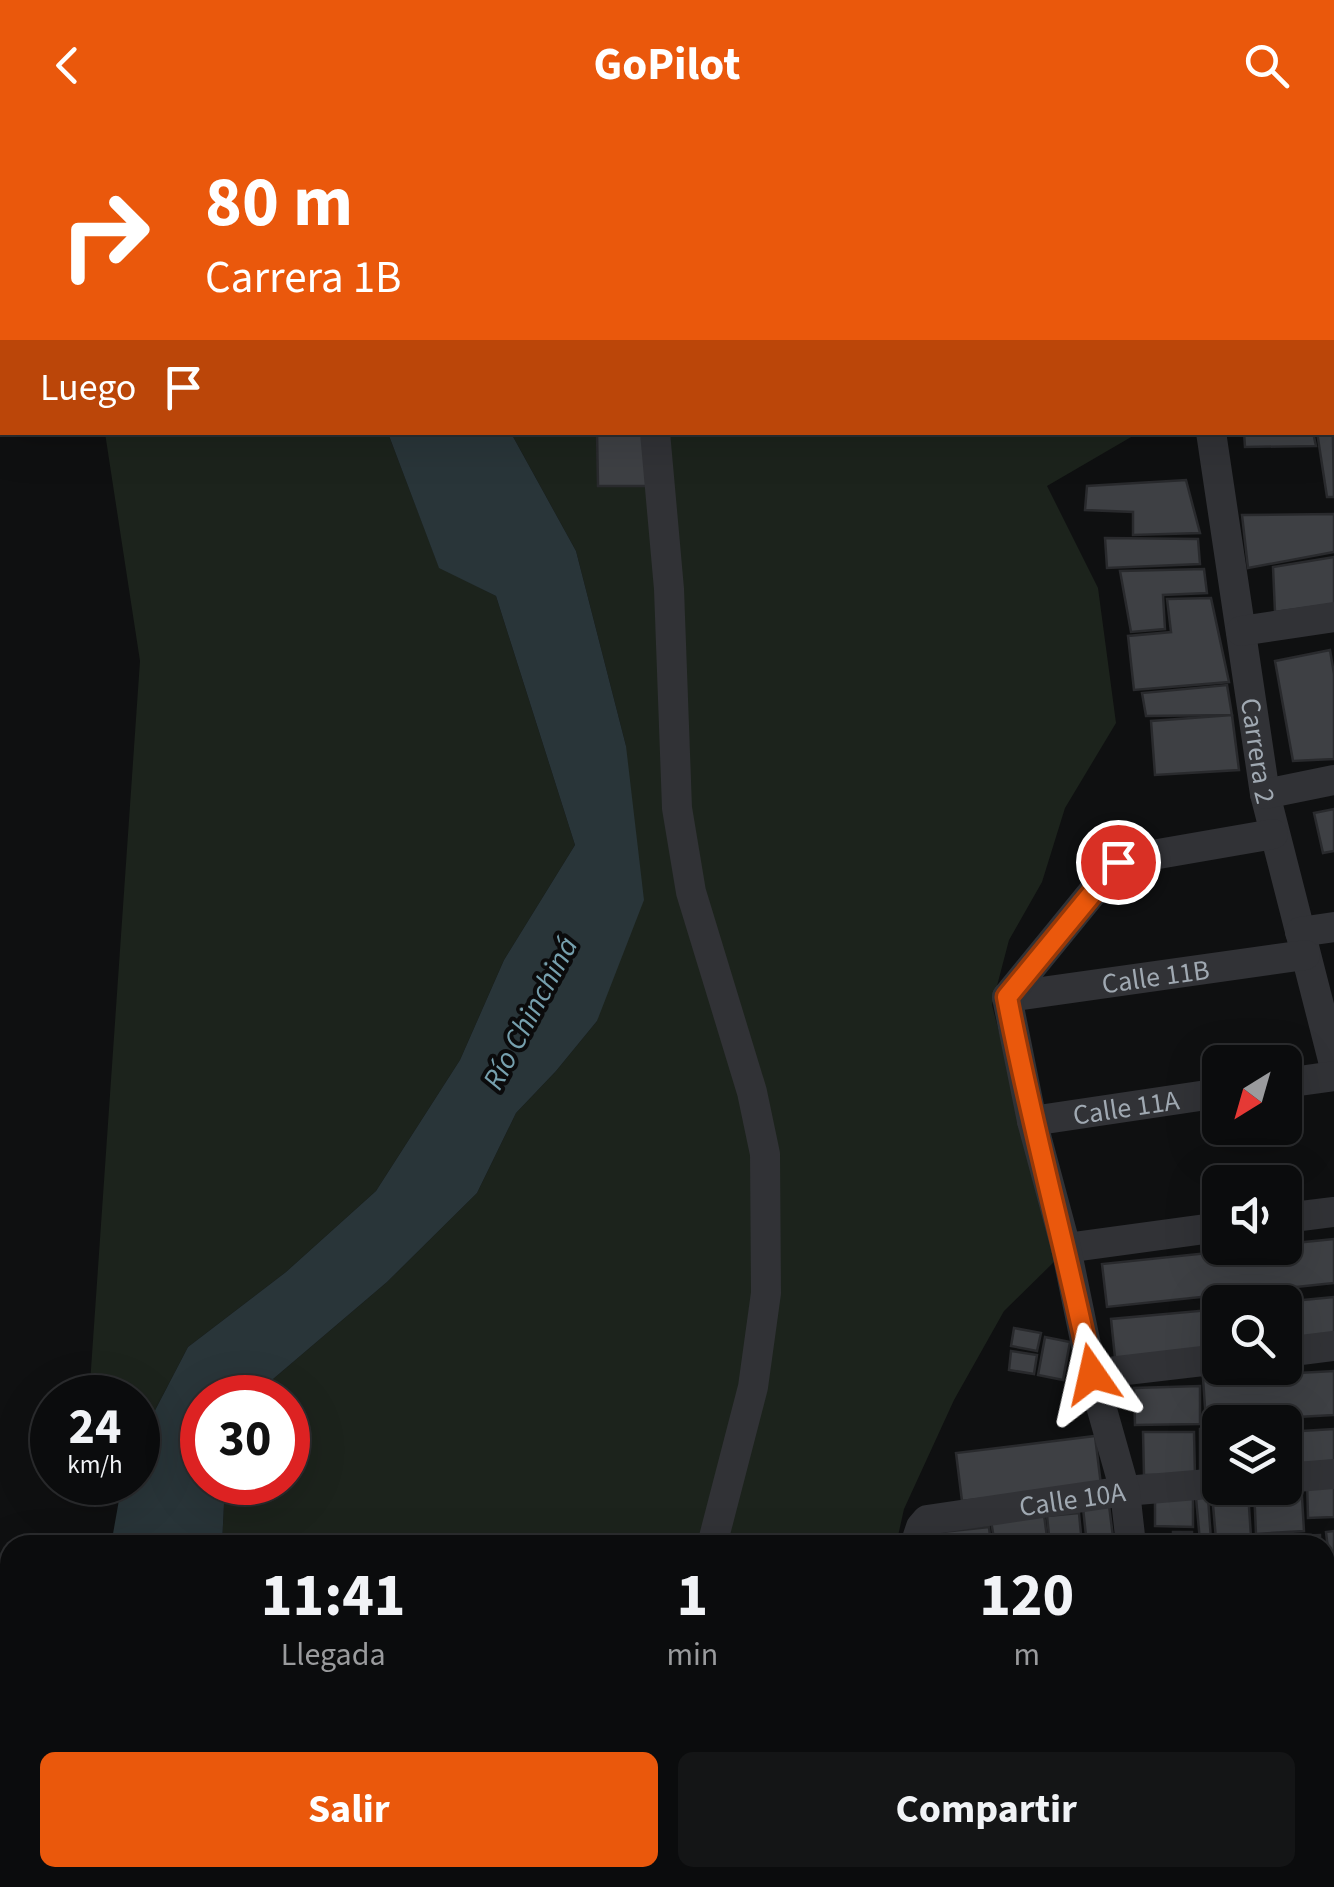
<!DOCTYPE html>
<html lang="es">
<head>
<meta charset="utf-8">
<style>
	:root { --surface:#0b0c0d; --page:#141516; --text:#f1f3f6; --muted:#9a9b9d; --line:#2b2c2e; --accent:#ea580c }
	body { margin:0; font-family:"Source Sans 3",sans-serif; background:var(--page); color:var(--text); height:100vh; display:flex; flex-direction:column; font-size:38px; white-space:nowrap }
	* { box-sizing:border-box; margin:0 }
	p { font-size:32px; color:var(--muted) }
	.icon { flex:none; width:55px; height:55px; fill:none; stroke:currentColor; stroke-width:2; stroke-linecap:round; stroke-linejoin:round }
	.map { position:relative; flex:1; overflow:hidden }
	.panel { position:absolute; left:0px; top:1405px; width:1335px; height:352px; display:flex; flex-direction:column; background:var(--surface); border-radius:30px 30px 0 0; box-shadow:0 10px 40px #0002,0 0 0 2px var(--line) }
	.panel>* { flex:none }
	.hud { position:absolute; left:0px; top:0px; width:1335px; height:305px; box-shadow:0 10px 40px #0002,0 0 0 2px var(--line); background:#ea580c; color:#fff; overflow:hidden }
	.needle { width:65px; rotate:217deg }
	.fabs { position:absolute; left:1202px; top:915px; display:grid; gap:20px }
	.fabs a { display:grid; place-items:center; width:100px; height:100px; border-radius:15px; background:var(--surface); box-shadow:0 10px 40px #0002,0 0 0 2px var(--line); font-size:50px }
	.speed { position:absolute; left:30px; top:1245px; display:flex; gap:20px; font-size:50px; font-weight:700; text-align:center }
	.speed>* { display:grid; place-content:center; width:130px; height:130px; border-radius:50%; background:var(--surface); box-shadow:0 10px 40px #0002,0 0 0 2px var(--line); line-height:1 }
	.speed small { font-size:25px; font-weight:400 }
	.speed .limit { border:15px solid #d22; background:#fff; color:#111 }
	.pin { position:absolute; display:grid; place-items:center; width:85px; height:85px; color:#fff; margin:-42px; border:5px solid #fff; border-radius:50%; box-shadow:0 2px 10px #0007 }
	.me { position:absolute; width:110px; margin:-55px; rotate:349deg; stroke-linejoin:round; filter:drop-shadow(0 0 8px #0008) }
	.turn { display:flex; align-items:center; gap:35px; height:210px; padding:0 40px; font-size:45px }
	.turn .icon { width:130px; height:130px; stroke-width:2.5 }
	.turn b { display:block; font-size:70px; line-height:85px }
	.then { display:flex; align-items:center; height:95px; padding:0 40px; background:#0003; gap:20px; font-size:38px }
	.eta { display:flex; justify-content:space-evenly; align-items:center; height:170px; text-align:center }
	.eta b { font-size:60px; font-weight:700; line-height:70px }
	.action { display:flex; gap:20px; margin-top:auto; padding:20px 40px }
	.action a { flex:1; height:115px; border-radius:15px; background:var(--accent); color:#fff; font-size:40px; font-weight:700; line-height:115px; text-align:center }
	.action a+a { background:var(--page); color:var(--text) }
	header { display:flex; justify-content:space-between; align-items:center; height:130px; padding:0 40px; background:var(--accent); color:#fff; font-size:45px; font-weight:700 }
	.map>svg:first-child { display:block }
	.green { fill:#1c231c }
	.water { fill:#293539 }
	.building { fill:#3e4044; stroke:#292a2d; stroke-width:2.5 }
	.lines { fill:none; stroke-linecap:round; stroke-linejoin:round }
	.path { stroke:#373a3d; stroke-width:6; stroke-dasharray:5 8; stroke-linecap:butt }
	.street { stroke:#313236; stroke-width:30 }
	.secondary { stroke:#3f4246; stroke-width:42 }
	.route-casing { stroke:#983908; stroke-width:25 }
	.route { stroke:#ea580c; stroke-width:18 }
	.labels { text-anchor:middle; stroke-width:8; stroke-linejoin:round; paint-order:stroke }
	.street-label { font-size:28px; fill:#a0a9b2; stroke:#0b0b0c }
	.water-label { font-size:30px; font-style:italic; fill:#76a0ae; stroke:#0b0b0c }
</style>
</head>
<body>
<header><svg class="icon" aria-label="back" viewBox="0 0 24 24"><path d="M15 5l-7 7 7 7"/></svg>GoPilot<svg class="icon" aria-label="search" viewBox="0 0 24 24"><circle cx="10" cy="10" r="6"/><path d="M15 15l6 6"/></svg></header>
<div class="map">
<svg width="1334" height="1757" viewBox="0 0 1334 1757">
	<rect width="100%" height="100%" fill="#0f1011"/>
	<g class="green">
		<rect x="704" y="0" width="464" height="2"/>
		<polygon points="105,303 388,303 439,437 496,466 575,715 504,830 460,930 376,1061 286,1142 188,1217 138,1313 138,1268 89,1268 140,531"/>
		<polygon points="511,303 1138,303 1047,356 1098,458 1116,593 1065,678 1042,752 1009,810 992,875 1058,1128 1004,1181 954,1270 904,1379 896,1415 222,1415 225,1353 288,1352 288,1268 252,1267 387,1152 477,1063 516,983 556,941 597,891 626,616 576,421"/>
		<polygon points="439,1748 746,1748 747,1757 457,1757"/>
	</g>
	<g class="water">
		<polygon points="388,303 511,303 576,421 626,616 644,770 597,891 556,941 516,983 477,1063 387,1152 252,1267 202,1268 202,1352 225,1353 222,1415 111,1415 122,1353 138,1352 138,1313 188,1217 286,1142 376,1061 460,930 504,830 575,715 496,466 439,438"/>
		<polygon points="254,1748 439,1748 456,1757 270,1757"/>
	</g>
	<g class="building">
		<polygon points="1332,256 1334,367 1327,367 1317,302 1332,302"/>
		<polygon points="597,302 646,302 647,356 598,356"/>
		<polygon points="1244,302 1313,302 1316,316 1245,317"/>
		<polygon points="1186,350 1200,403 1133,405 1133,382 1085,380 1087,356"/>
		<polygon points="1334,384 1334,422 1248,438 1242,385"/>
		<polygon points="1105,408 1198,409 1200,434 1107,438"/>
		<polygon points="1334,427 1334,474 1275,482 1273,437"/>
		<polygon points="1204,439 1207,463 1163,465 1165,499 1131,502 1120,441"/>
		<polygon points="1211,468 1229,552 1134,560 1128,506 1171,502 1167,469"/>
		<polygon points="1330,520 1334,544 1334,629 1293,631 1275,531"/>
		<polygon points="1227,555 1232,585 1146,586 1142,563"/>
		<polygon points="1232,585 1239,640 1155,645 1151,591"/>
		<polygon points="1334,679 1334,721 1323,723 1314,683"/>
		<polygon points="1334,1109 1334,1153 1107,1177 1102,1134 1256,1118 1285,1118 1285,1114"/>
		<polygon points="1334,1167 1334,1206 1285,1211 1285,1172 1282,1172"/>
		<polygon points="1220,1179 1220,1217 1115,1228 1111,1189"/>
		<polygon points="1014,1198 1041,1203 1037,1221 1011,1216"/>
		<polygon points="1045,1207 1070,1212 1063,1250 1038,1245"/>
		<polygon points="1011,1221 1037,1225 1034,1244 1009,1240"/>
		<polygon points="1334,1241 1334,1285 1206,1292 1203,1248"/>
		<polygon points="1200,1256 1200,1294 1135,1295 1134,1258"/>
		<polygon points="1220,1298 1220,1344 1200,1344 1200,1299"/>
		<polygon points="1334,1299 1334,1333 1285,1335 1285,1302"/>
		<polygon points="1143,1302 1194,1302 1195,1345 1144,1345"/>
		<polygon points="1095,1306 1101,1355 962,1371 956,1323"/>
		<polygon points="1334,1349 1334,1387 1308,1388 1307,1350"/>
		<polygon points="1301,1350 1304,1401 1256,1404 1254,1358 1285,1358"/>
		<polygon points="1248,1361 1251,1407 1216,1409 1212,1364"/>
		<polygon points="1155,1362 1193,1363 1193,1397 1155,1396"/>
		<polygon points="1208,1367 1211,1410 1200,1411 1196,1368"/>
		<polygon points="1109,1375 1114,1415 1087,1415 1083,1378"/>
		<polygon points="1043,1377 1048,1415 995,1415 990,1385"/>
		<polygon points="1079,1383 1082,1415 1050,1415 1047,1386"/>
		<polygon points="989,1397 991,1415 926,1415 924,1404"/>
		<polygon points="1334,1401 1334,1427 1329,1428 1326,1402"/>
		<rect x="1173" y="1402" width="19" height="12"/>
		<polygon points="1320,1405 1320,1415 1290,1415 1290,1406"/>
		<rect x="1325" y="1582" width="9" height="48"/>
		<polygon points="1334,1643 1334,1673 1325,1673 1325,1644"/>
		<polygon points="1325,1698 1334,1698 1334,1750 1326,1750"/>
		<polygon points="793,1748 863,1748 863,1749 794,1757"/>
		<polygon points="912,1748 923,1748 925,1757 893,1757 892,1751"/>
		<polygon points="926,1748 989,1748 990,1757 927,1757"/>
		<polygon points="989,1748 1021,1748 1023,1757 990,1757"/>
		<polygon points="1021,1748 1088,1748 1090,1757 1023,1757"/>
		<polygon points="1171,1748 1202,1748 1202,1756 1172,1757"/>
		<polygon points="1209,1748 1241,1748 1241,1753 1209,1752"/>
		<polygon points="863,1749 864,1757 795,1757"/>
	</g>
	<g class="lines">
		<g class="path">
			<polyline points="1325,1571 1334,1571"/>
			<polyline points="1325,1693 1334,1692"/>
		</g>
		<g class="street">
			<polyline points="647,2 647,0"/>
			<polyline points="655,302 669,459 677,678 691,762 752,962 765,1024 766,1163 753,1257 712,1415"/>
			<path id="s1" d="M1211,302L1265,664L1334,934"/>
			<polyline points="1241,501 1334,487"/>
			<polyline points="1265,664 1334,650"/>
			<polyline points="1300,802 1334,797"/>
			<path id="s2" d="M1007,867L1305,825"/>
			<polyline points="1285,953 1334,946"/>
			<path id="s3" d="M1032,991L1220,963"/>
			<polyline points="1285,1088 1334,1082"/>
			<polyline points="1066,1118 1220,1097"/>
			<polyline points="1285,1222 1334,1216"/>
			<polyline points="1092,1244 1220,1229"/>
			<polyline points="1285,1348 1334,1344"/>
			<path id="s4" d="M915,1415L921,1397L927,1390L1125,1361L1220,1353"/>
			<polyline points="1131,1415 1125,1361 1092,1244 1066,1118 1032,991 1007,867 1118,731 1273,704"/>
			<polyline points="1325,1454 1334,1453"/>
			<polyline points="883,1748 885,1757"/>
			<polyline points="632,1757 634,1748"/>
			<polyline points="1129,1757 1129,1748"/>
		</g>
		<g class="secondary">
			<polyline points="1196,2 1196,0"/>
			<polyline points="1332,230 1334,230"/>
		</g>
	</g>
	<g class="lines">
		<g class="route-casing">
			<path id="route" d="M1092,1244C1066,1118 1031,994 1007,867L1118,732"/>
		</g>
		<use href="#route" class="route"/>
	</g>
	<g class="labels">
		<g class="street-label">
			<text dy="10" stroke="none"><textPath href="#s1" startOffset="322">Carrera 2</textPath></text>
			<text dy="10" stroke="none"><textPath href="#s2" startOffset="150">Calle 11B</textPath></text>
			<text dy="10" stroke="none"><textPath href="#s3" startOffset="95">Calle 11A</textPath></text>
			<text dy="10" stroke="none"><textPath href="#s4" startOffset="175">Calle 10A</textPath></text>
		</g>
		<g class="water-label">
			<text transform="translate(530 883) rotate(-62)" y="10">Río Chinchiná</text>
		</g>
	</g>
</svg>
<div class="fabs">
<a><svg class="needle" viewBox="-14 -14 28 28"><path d="M0-13l5 13h-10z" fill="#e53935"/><path d="M0 13l5-13h-10z" fill="#9a9b9d"/></svg></a>
<a><svg class="icon" aria-label="sound" viewBox="0 0 24 24"><path d="M4 9h4l5-4v14l-5-4H4zM17 9q2 3 0 6"/></svg></a>
<a><svg class="icon" aria-label="search" viewBox="0 0 24 24"><circle cx="10" cy="10" r="6"/><path d="M15 15l6 6"/></svg></a>
<a><svg class="icon" aria-label="layers" viewBox="0 0 24 24"><path d="M12 4l9 5-9 5-9-5zM3 14l9 5 9-5"/></svg></a>
</div>
<div class="speed"><div>24<small>km/h</small></div><div class="limit">30</div></div>
<div class="pin" style="left:1118px;top:732px;background:#d93025"><svg class="icon" aria-label="arrive" viewBox="0 0 24 24"><path d="M6 21V4h12l-3 4 3 4H6"/></svg></div>
<svg class="me" style="left:1092px;top:1244px" viewBox="-20 -20 40 40"><path d="M0-17L14 15 0 8-14 15z" fill="#ea580c" stroke="#fff" stroke-width="4"/></svg>
<div class="hud">
<div class="turn"><svg class="icon" aria-label="right" viewBox="0 0 24 24"><path d="M7 20v-9h11M14 6l5 5-5 5"/></svg><div><b>80 m</b>Carrera 1B</div></div>
<div class="then">Luego<svg class="icon" aria-label="arrive" viewBox="0 0 24 24"><path d="M6 21V4h12l-3 4 3 4H6"/></svg></div>
</div>
<section class="panel">
<div class="eta">
<div><b>11:41</b><p>Llegada</p></div>
<div><b>1</b><p>min</p></div>
<div><b>120</b><p>m</p></div>
</div>
<div class="action"><a>Salir</a><a>Compartir</a></div>
</section>
</div>
</body>
</html>
